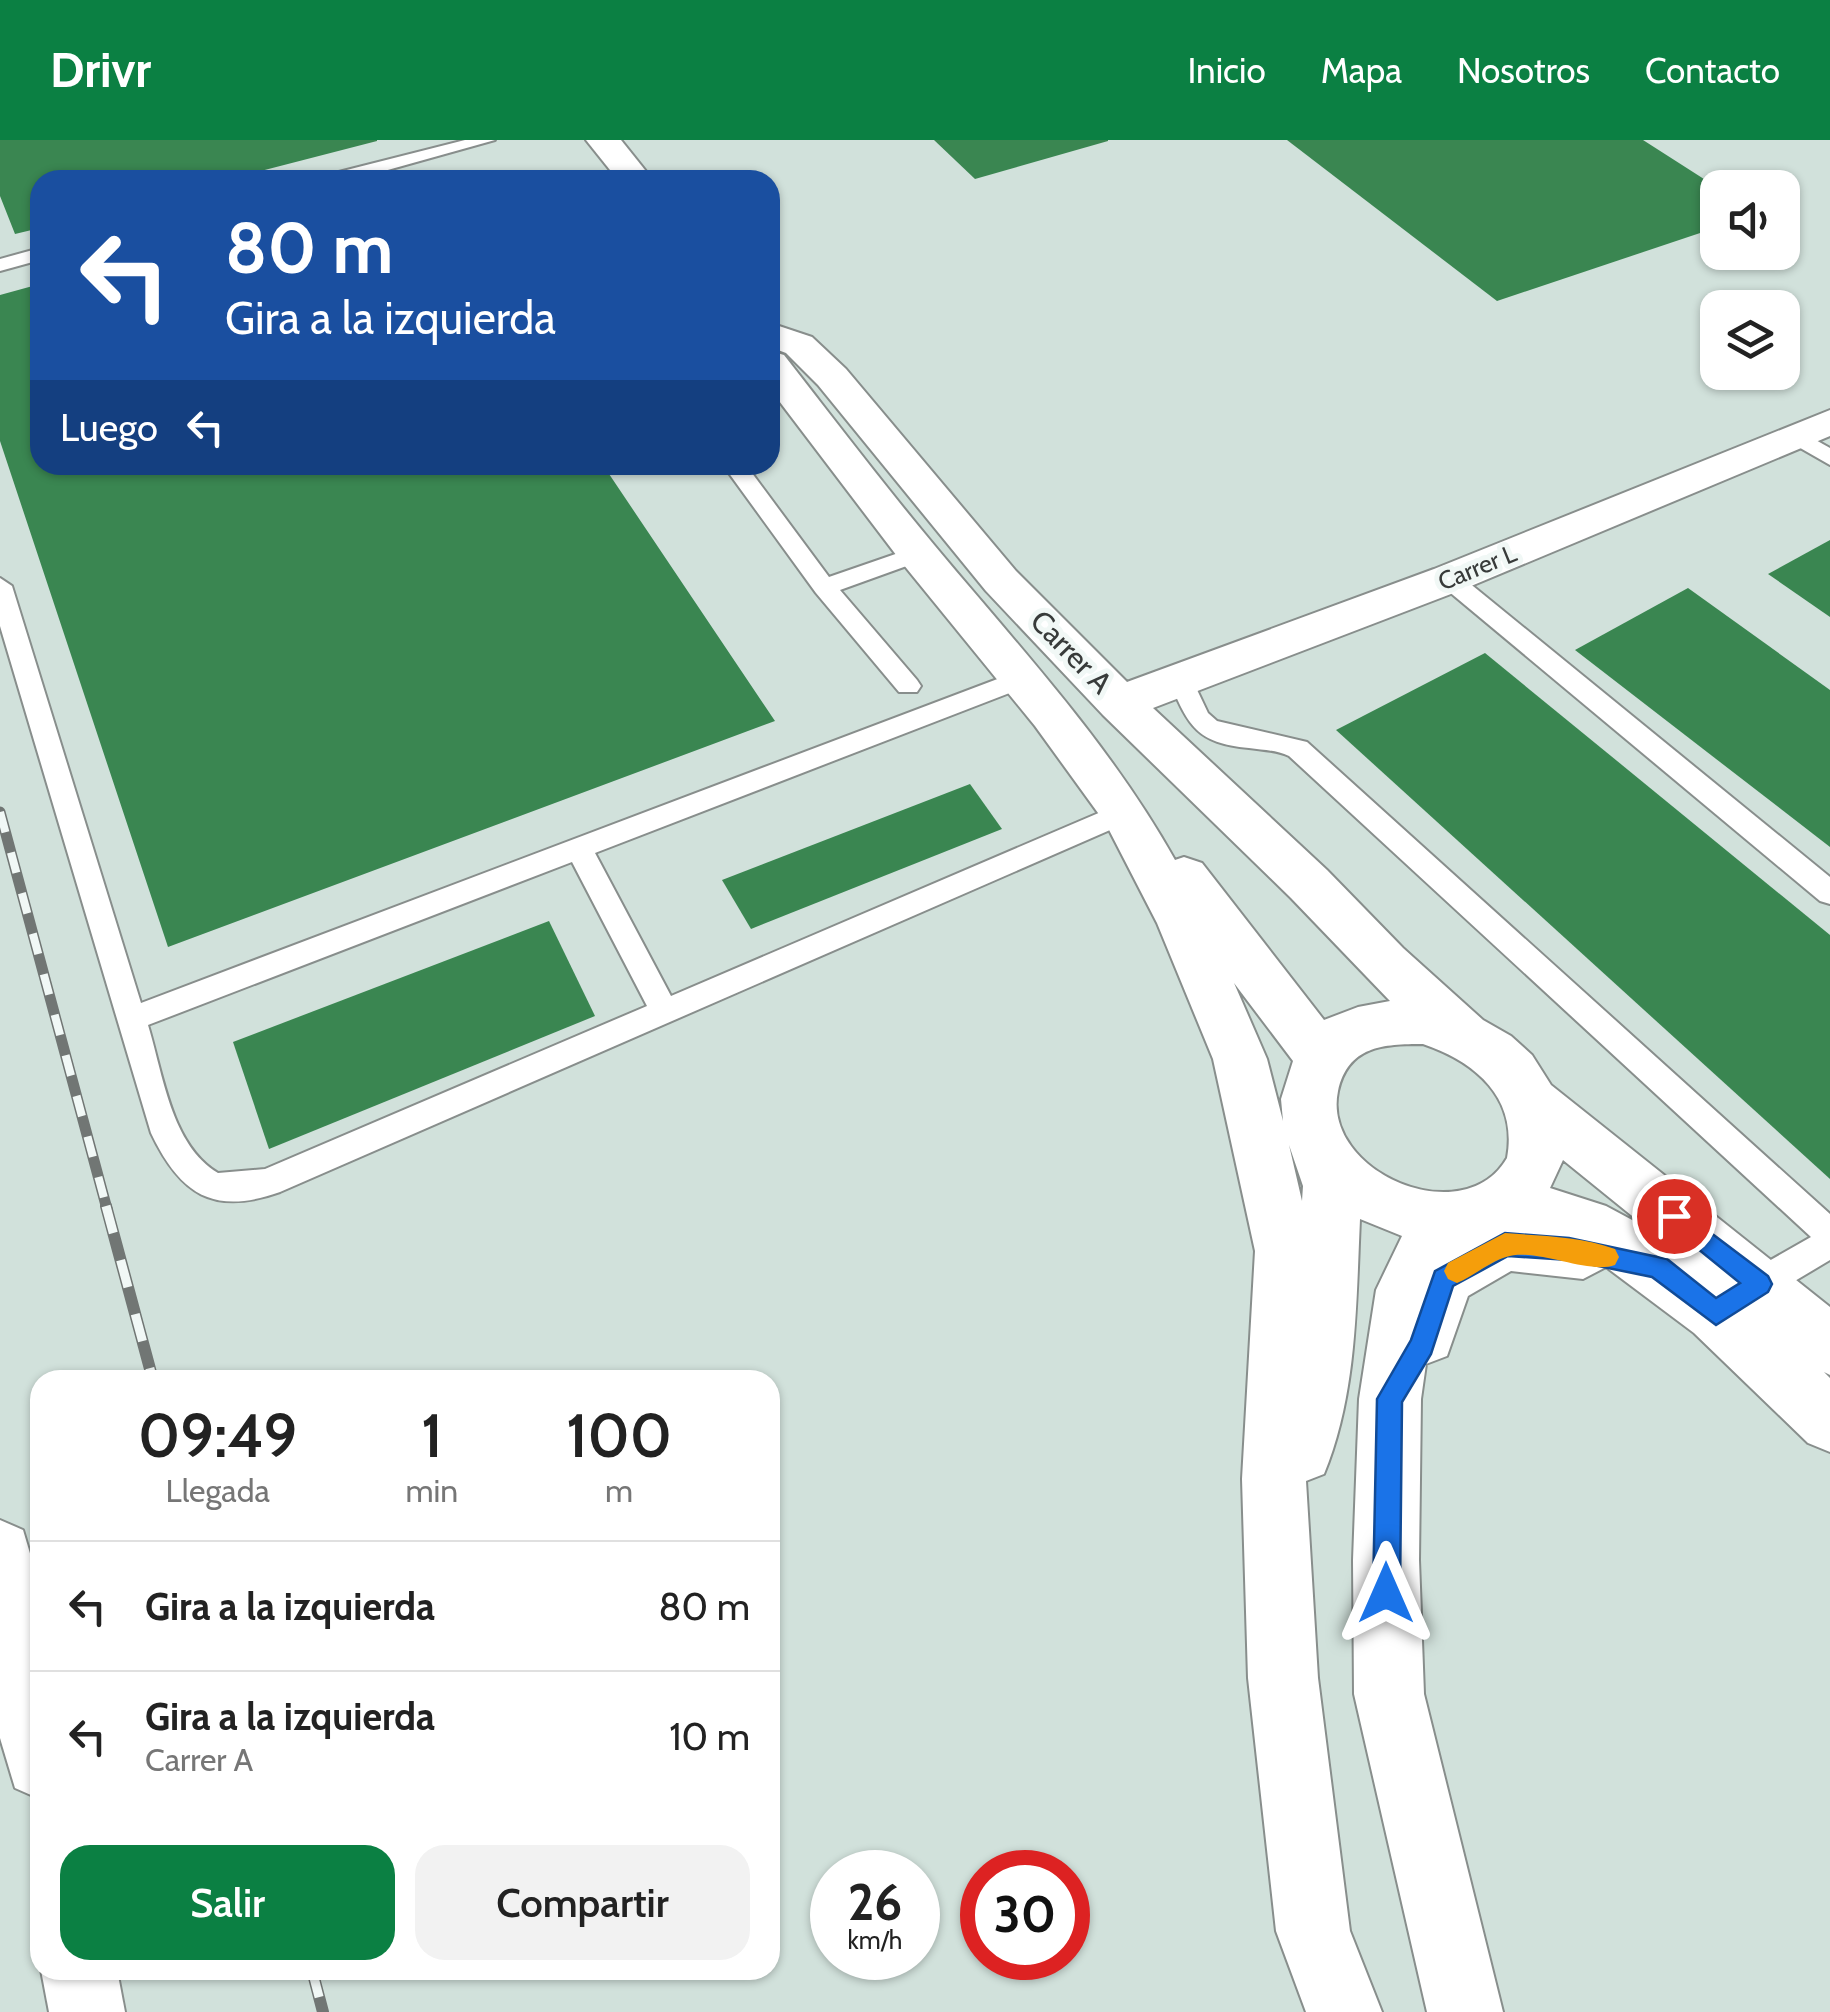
<!DOCTYPE html>
<html lang="es">
<head>
<meta charset="utf-8">
<style>
	:root { --surface:#fff; --page:#f2f2f2; --text:#222; --muted:#767676; --line:#e0e0e0; --accent:#0b8043 }
	body { margin:0; font-family:Cabin,sans-serif; background:var(--page); color:var(--text); height:100vh; display:flex; flex-direction:column; font-size:38px; white-space:nowrap }
	* { box-sizing:border-box; margin:0 }
	p { font-size:32px; color:var(--muted) }
	.icon { flex:none; width:55px; height:55px; fill:none; stroke:currentColor; stroke-width:2; stroke-linecap:round; stroke-linejoin:round }
	.map { position:relative; flex:1; overflow:hidden }
	.drawer { position:absolute; left:30px; top:1230px; width:750px; height:610px; display:flex; flex-direction:column; background:var(--surface); border-radius:30px; box-shadow:0 2px 8px #0004 }
	.drawer>* { flex:none }
	.banner { position:absolute; left:30px; top:30px; width:750px; height:305px; border-radius:30px; box-shadow:0 2px 8px #0004; background:#1a4fa0; color:#fff; overflow:hidden }
	.fabs { position:absolute; left:1700px; top:30px; display:grid; gap:20px }
	.fabs a { display:grid; place-items:center; width:100px; height:100px; border-radius:20px; background:var(--surface); box-shadow:0 2px 8px #0004; font-size:50px }
	.speed { position:absolute; left:810px; top:1710px; display:flex; gap:20px; font-size:50px; font-weight:700; text-align:center }
	.speed>* { display:grid; place-content:center; width:130px; height:130px; border-radius:50%; background:var(--surface); box-shadow:0 2px 8px #0004; line-height:1 }
	.speed small { font-size:25px; font-weight:400 }
	.speed .limit { border:15px solid #d22; background:#fff; color:#111 }
	.pin { position:absolute; display:grid; place-items:center; width:85px; height:85px; color:#fff; margin:-42px; border:5px solid #fff; border-radius:50%; box-shadow:0 2px 10px #0007 }
	.me { position:absolute; width:110px; margin:-55px; rotate:0deg; stroke-linejoin:round; filter:drop-shadow(0 0 8px #0008) }
	.turn { display:flex; align-items:center; gap:35px; height:210px; padding:0 30px; font-size:45px }
	.turn .icon { width:130px; height:130px; stroke-width:2.5 }
	.turn b { display:block; font-size:70px; line-height:85px }
	.then { display:flex; align-items:center; height:95px; padding:0 30px; background:#0003; gap:20px; font-size:38px }
	.eta { display:flex; justify-content:space-evenly; align-items:center; height:170px; text-align:center }
	.eta b { font-size:60px; font-weight:600; line-height:70px }
	.cta { display:flex; gap:20px; margin-top:auto; padding:20px 30px }
	.cta a { flex:1; height:115px; border-radius:30px; background:var(--accent); color:#fff; font-size:40px; font-weight:600; line-height:115px; text-align:center }
	.cta a+a { background:var(--page); color:var(--text) }
	ul { padding:0; list-style:none }
	li { display:flex; align-items:center; gap:30px; height:130px; padding:0 30px; border-top:2px solid var(--line) }
	li div { flex:1 }
	li b { display:block; font-size:38px }
	li em { font-style:normal }
	header { display:flex; align-items:center; gap:60px; box-sizing:border-box; height:140px; padding:0 50px; background:var(--accent); color:#fff }
	header strong { font-size:48px }
	nav { display:flex; gap:55px; margin-inline-start:auto; font-size:35px }
	.map>svg:first-child { display:block }
	.built { fill:#d1e1db; fill-rule:evenodd }
	.building { fill:#3a8651 }
	.lines { fill:none; stroke-linecap:round; stroke-linejoin:round }
	.lane-casing { stroke:#888e8c; stroke-width:4 }
	.street-casing { stroke:#888e8c; stroke-width:4 }
	.lane { fill:#fff; fill-rule:evenodd }
	.street { fill:#fff; fill-rule:evenodd }
	.rail-far1-casing { stroke:#717674; stroke-width:11 }
	.rail-casing { stroke:#717674; stroke-width:12 }
	.rail-far1 { stroke:#f1f8f6; stroke-width:8; stroke-dasharray:21; stroke-linecap:butt }
	.rail { stroke:#f1f8f6; stroke-width:9; stroke-dasharray:28; stroke-linecap:butt }
	.route { fill:#1a73e8; stroke:#114b97; stroke-width:2.5 }
	.slow { fill:#f59e0b }
	.labels { text-anchor:middle; stroke-width:10; stroke-linejoin:round; paint-order:stroke }
	.far-street-label { font-size:25px; fill:#383b3a; stroke:#f1f8f6 }
	.street-label { font-size:30px; fill:#383b3a; stroke:#f1f8f6 }
</style>
</head>
<body>
<header>
<strong>Drivr</strong>
<nav><a>Inicio</a><a>Mapa</a><a>Nosotros</a><a>Contacto</a></nav>
</header>
<div class="map">
<svg width="1830" height="1872" viewBox="0 0 1830 1872">
	<rect width="100%" height="100%" fill="#e4ebe8"/>
	<path class="built" d="M0,0H1830V1872H0ZM40,40H770V325H40ZM1718,48H1782V112H1718ZM1718,168H1782V232H1718ZM40,1240H770V1830H40ZM832,1732H918V1818H832ZM982,1732H1068V1818H982Z"/>
	<g class="building">
		<polygon points="0,0 377,0 377,1 226,40 40,40 40,88 15,94 0,56"/>
		<polygon points="934,0 1108,0 1108,1 975,39"/>
		<polygon points="1287,0 1643,0 1718,48 1718,87 1497,161"/>
		<polygon points="40,144 40,325 603,325 775,581 168,807 0,301 0,155"/>
		<polygon points="1830,400 1830,477 1768,434"/>
		<polygon points="1688,448 1830,550 1830,707 1575,510"/>
		<polygon points="1485,513 1830,795 1830,1039 1336,590"/>
		<polygon points="970,644 1002,689 751,789 722,740"/>
		<polygon points="549,781 595,876 269,1009 233,902"/>
	</g>
	<g class="lines">
		<g class="lane-casing">
			<g id="lane">
				<polygon points="465,0 495,0 352,40 321,40 323,36"/>
				<polygon points="521,33 531,40 512,39"/>
				<polygon points="40,108 40,120 0,131 0,119"/>
				<polygon points="1796,289 1830,308 1830,325 1788,301 1785,296 1788,291"/>
				<polygon points="723,325 746,325 829,437 910,409 926,409 930,414 926,419 840,450 917,540 921,546 917,552 899,552 816,453"/>
				<polygon points="1449,431 1457,433 1830,737 1830,764 1820,761 1441,445 1437,439"/>
				<path d="M0,438L12,446L141,863L1021,530L1033,539L1030,545L595,713L671,856L1115,666H1133L1137,673L1133,680L280,1052C213,1076 180,1054 151,993L0,486ZM572,722L647,866L265,1029L218,1033C171,1005 163,934 148,885Z"/>
				<path d="M1181,532L1190,535L1208,573L1217,581L1307,602L1830,1074V1120L1763,1160L1751,1164L1739,1160L1735,1149L1739,1138L1811,1097L1289,616C1276,610 1263,610 1249,608C1196,603 1189,586 1169,541Z"/>
			</g>
		</g>
		<g class="street-casing">
			<g id="street">
				<polygon points="586,0 621,0 653,40 618,40"/>
				<path d="M770,183L812,197L846,229L1016,431L1127,542L1434,429L1830,270V296L1464,449L1153,568L1327,730L1403,808L1483,880L1511,896L1532,915L1551,945L1830,1167V1235L1824,1232L1830,1238V1312L1808,1303L1694,1193L1606,1127L1583,1139L1511,1131L1468,1156L1447,1216L1426,1224L1421,1259L1419,1420L1424,1554L1503,1872H1427L1354,1554L1353,1420L1359,1259L1376,1150L1402,1096L1360,1079C1356,1165 1357,1254 1324,1334L1306,1341L1318,1538L1350,1791L1382,1872H1306L1276,1791L1248,1538L1242,1339L1255,1111L1213,919L1157,783L1106,684L1035,586L903,424L770,249V211L784,215C834,279 883,344 935,406C1020,508 1110,604 1175,720L1184,717L1202,723L1324,880L1358,867L1390,861L1291,758L1103,575L986,451L818,245L786,213L770,207ZM1234,843L1293,921L1281,959L1283,981L1267,919ZM1423,904C1476,922 1518,958 1507,1018C1464,1093 1321,1032 1338,951C1348,906 1383,904 1423,904ZM1289,1005L1303,1046L1302,1061ZM1563,1020L1647,1088L1606,1066L1550,1048Z"/>
				<polygon points="0,1380 23,1390 40,1447 40,1659 15,1648 0,1598"/>
				<polygon points="41,1830 117,1830 125,1872 49,1872"/>
			</g>
		</g>
		<use href="#lane" class="lane"/>
		<use href="#street" class="street"/>
		<g class="rail-far1-casing">
			<polyline id="rail-far1" points="0,672 107,1069"/>
		</g>
		<g class="rail-casing">
			<g id="rail">
				<polyline points="106,1066 153,1240"/>
				<polyline points="312,1830 323,1872"/>
			</g>
		</g>
		<use href="#rail-far1" class="rail-far1"/>
		<use href="#rail" class="rail"/>
	</g>
	<polygon class="route" points="1674,1065 1768,1136 1772,1144 1768,1152 1716,1185 1652,1137 1569,1120 1508,1116 1453,1146 1431,1214 1402,1262 1400,1453 1396,1463 1386,1467 1377,1463 1373,1453 1377,1259 1411,1200 1435,1131 1505,1093 1569,1098 1667,1119 1716,1158 1740,1143 1666,1083 1662,1076 1666,1068"/>
	<path class="slow" d="M1505,1093C1541,1096 1580,1096 1615,1109L1619,1117L1615,1125C1587,1135 1537,1107 1506,1117C1489,1122 1474,1136 1457,1143L1448,1139L1444,1131L1448,1123Z"/>
	<g class="labels">
		<g class="far-street-label">
			<text transform="translate(1477 427) rotate(-22)" y="9">Carrer L</text>
		</g>
		<g class="street-label">
			<text transform="translate(1071 512) rotate(46)" y="10">Carrer A</text>
		</g>
	</g>
</svg>
<div class="fabs">
<a><svg class="icon" aria-label="sound" viewBox="0 0 24 24"><path d="M4 9h4l5-4v14l-5-4H4zM17 9q2 3 0 6"/></svg></a>
<a><svg class="icon" aria-label="layers" viewBox="0 0 24 24"><path d="M12 4l9 5-9 5-9-5zM3 14l9 5 9-5"/></svg></a>
</div>
<div class="speed"><div>26<small>km/h</small></div><div class="limit">30</div></div>
<div class="pin" style="left:1674px;top:1076px;background:#d93025"><svg class="icon" aria-label="arrive" viewBox="0 0 24 24"><path d="M6 21V4h12l-3 4 3 4H6"/></svg></div>
<svg class="me" style="left:1386px;top:1453px" viewBox="-20 -20 40 40"><path d="M0-17L14 15 0 8-14 15z" fill="#1a73e8" stroke="#fff" stroke-width="4"/></svg>
<div class="banner">
<div class="turn"><svg class="icon" aria-label="left" viewBox="0 0 24 24"><path d="M17 20v-9H6M10 6l-5 5 5 5"/></svg><div><b>80 m</b>Gira a la izquierda</div></div>
<div class="then">Luego<svg class="icon" aria-label="left" viewBox="0 0 24 24"><path d="M17 20v-9H6M10 6l-5 5 5 5"/></svg></div>
</div>
<section class="drawer">
<div class="eta">
<div><b>09:49</b><p>Llegada</p></div>
<div><b>1</b><p>min</p></div>
<div><b>100</b><p>m</p></div>
</div>
<ul>
<li><svg class="icon" aria-label="left" viewBox="0 0 24 24"><path d="M17 20v-9H6M10 6l-5 5 5 5"/></svg><div><b>Gira a la izquierda</b></div><em>80 m</em></li>
<li><svg class="icon" aria-label="left" viewBox="0 0 24 24"><path d="M17 20v-9H6M10 6l-5 5 5 5"/></svg><div><b>Gira a la izquierda</b><p>Carrer A</p></div><em>10 m</em></li>
</ul>
<div class="cta"><a>Salir</a><a>Compartir</a></div>
</section>
</div>
</body>
</html>
